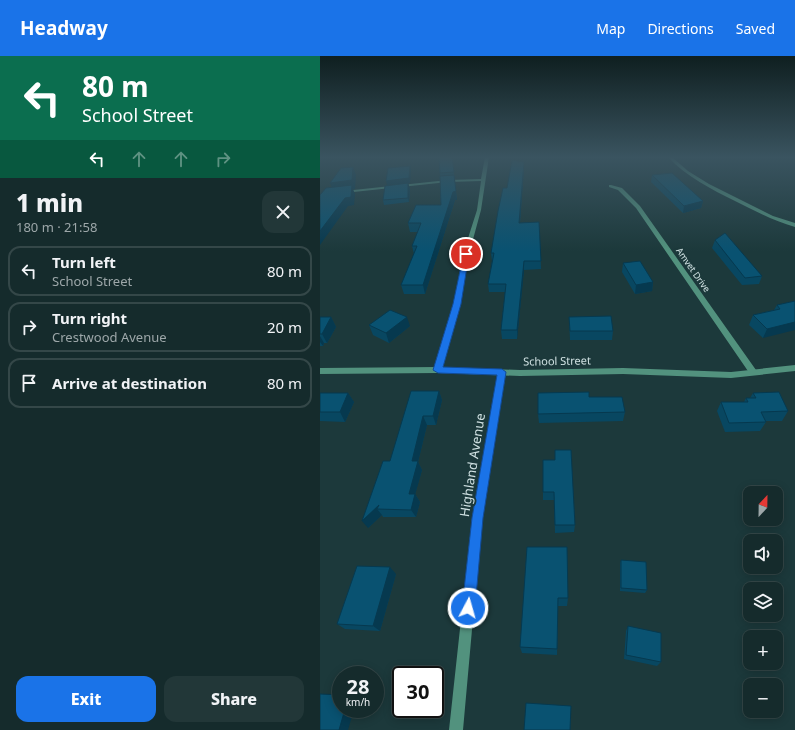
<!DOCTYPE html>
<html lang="en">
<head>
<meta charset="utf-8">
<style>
	:root { --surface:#152b2c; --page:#223738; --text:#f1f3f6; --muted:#9da7a9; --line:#344748; --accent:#1a73e8 }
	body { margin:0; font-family:"Noto Sans",sans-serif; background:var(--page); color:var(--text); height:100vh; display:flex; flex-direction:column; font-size:15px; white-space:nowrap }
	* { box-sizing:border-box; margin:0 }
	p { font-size:13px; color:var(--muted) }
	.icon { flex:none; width:22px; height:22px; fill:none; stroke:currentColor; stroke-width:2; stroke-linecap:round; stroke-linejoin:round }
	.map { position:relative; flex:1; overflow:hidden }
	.details { display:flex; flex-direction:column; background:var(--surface); width:320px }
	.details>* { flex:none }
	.guide { background:#0b6e4f; color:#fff; overflow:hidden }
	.needle { width:26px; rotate:22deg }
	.buttons { position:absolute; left:423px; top:430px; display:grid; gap:8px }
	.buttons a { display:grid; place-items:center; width:40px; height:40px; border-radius:8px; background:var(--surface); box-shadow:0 2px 10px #0003,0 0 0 1px var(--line); font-size:20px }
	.speed { position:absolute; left:12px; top:610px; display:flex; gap:8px; font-size:20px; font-weight:700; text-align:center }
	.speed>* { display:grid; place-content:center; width:52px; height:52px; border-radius:50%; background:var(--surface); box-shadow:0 2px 10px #0003,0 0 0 1px var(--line); line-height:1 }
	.speed small { font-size:10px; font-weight:400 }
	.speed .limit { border:2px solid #111; border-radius:6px; background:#fff; color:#111 }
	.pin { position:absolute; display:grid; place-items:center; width:34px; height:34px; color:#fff; margin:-17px; border:2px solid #fff; border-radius:50%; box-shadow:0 1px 4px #0007 }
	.me { position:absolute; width:44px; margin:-22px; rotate:6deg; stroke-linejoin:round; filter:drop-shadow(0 0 3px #0008) }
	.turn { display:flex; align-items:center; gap:14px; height:84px; padding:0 16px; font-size:18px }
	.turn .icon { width:52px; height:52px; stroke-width:2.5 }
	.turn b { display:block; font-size:28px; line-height:34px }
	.lanes { display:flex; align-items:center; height:38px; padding:0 16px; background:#0003; justify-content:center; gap:20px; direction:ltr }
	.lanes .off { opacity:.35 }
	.round { display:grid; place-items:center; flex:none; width:42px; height:42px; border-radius:12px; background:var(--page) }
	.headline { display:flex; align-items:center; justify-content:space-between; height:68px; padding:0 16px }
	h1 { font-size:24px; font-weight:800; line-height:30px }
	.primary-button { display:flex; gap:8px; margin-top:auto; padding:8px 16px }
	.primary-button a { flex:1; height:46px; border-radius:12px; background:var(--accent); color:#fff; font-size:16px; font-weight:800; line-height:46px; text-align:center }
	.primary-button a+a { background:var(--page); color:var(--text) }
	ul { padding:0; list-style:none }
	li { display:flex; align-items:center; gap:12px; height:50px; margin:0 8px 6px; padding:0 8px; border:2px solid var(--line); border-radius:12px }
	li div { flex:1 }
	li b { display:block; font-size:15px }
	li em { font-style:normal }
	header { display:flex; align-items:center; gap:24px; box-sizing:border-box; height:56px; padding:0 20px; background:var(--accent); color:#fff }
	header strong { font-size:19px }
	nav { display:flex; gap:22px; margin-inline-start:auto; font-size:14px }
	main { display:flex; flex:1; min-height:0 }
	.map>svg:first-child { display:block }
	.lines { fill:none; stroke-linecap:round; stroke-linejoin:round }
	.service { fill:#52927e; fill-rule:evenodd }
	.minor { fill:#52927e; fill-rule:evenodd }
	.tertiary { fill:#52927e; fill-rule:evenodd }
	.wall { fill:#084761 }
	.shaded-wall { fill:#06394f }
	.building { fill:#095271; stroke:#06394f }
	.route { fill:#1a73e8; stroke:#114b97 }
	.labels { text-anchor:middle; stroke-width:4; stroke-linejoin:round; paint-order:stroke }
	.far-street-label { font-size:9px; fill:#d1e2e3; stroke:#1c393b }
	.street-label { font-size:11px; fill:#d1e2e3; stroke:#1c393b }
	.near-street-label { font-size:13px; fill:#d1e2e3; stroke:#1c393b }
</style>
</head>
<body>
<header>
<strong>Headway</strong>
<nav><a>Map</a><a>Directions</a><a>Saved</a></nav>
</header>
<main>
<section class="details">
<div class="guide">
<div class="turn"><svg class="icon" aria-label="left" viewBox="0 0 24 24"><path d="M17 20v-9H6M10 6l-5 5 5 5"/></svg><div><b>80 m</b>School Street</div></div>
<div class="lanes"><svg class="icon" aria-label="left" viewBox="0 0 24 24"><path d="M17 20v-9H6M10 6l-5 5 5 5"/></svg><svg class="icon off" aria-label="ahead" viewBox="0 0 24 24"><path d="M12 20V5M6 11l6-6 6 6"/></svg><svg class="icon off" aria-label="ahead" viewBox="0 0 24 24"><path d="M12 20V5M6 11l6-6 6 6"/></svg><svg class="icon off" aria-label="right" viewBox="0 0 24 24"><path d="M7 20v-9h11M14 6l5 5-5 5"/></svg></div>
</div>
<div class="headline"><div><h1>1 min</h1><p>180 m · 21:58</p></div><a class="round"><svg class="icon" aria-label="close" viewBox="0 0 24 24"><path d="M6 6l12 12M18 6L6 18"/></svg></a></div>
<ul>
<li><svg class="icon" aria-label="left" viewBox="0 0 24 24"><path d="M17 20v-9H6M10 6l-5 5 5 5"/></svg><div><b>Turn left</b><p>School Street</p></div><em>80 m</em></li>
<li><svg class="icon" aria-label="right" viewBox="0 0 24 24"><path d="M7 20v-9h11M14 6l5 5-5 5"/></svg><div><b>Turn right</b><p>Crestwood Avenue</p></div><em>20 m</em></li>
<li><svg class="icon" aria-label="arrive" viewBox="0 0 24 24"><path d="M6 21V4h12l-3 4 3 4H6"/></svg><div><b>Arrive at destination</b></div><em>80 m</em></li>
</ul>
<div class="primary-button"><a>Exit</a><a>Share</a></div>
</section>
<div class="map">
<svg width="475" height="674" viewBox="0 0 475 674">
	<rect width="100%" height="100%" fill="#1c393b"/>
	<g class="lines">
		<path class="service" d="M348,101H352L368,115L389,128L453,160L475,167V171C454,165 435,155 415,145C391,133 367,121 348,101Z"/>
		<g class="minor">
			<polygon points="165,101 169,101 161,154 149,198 140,248 122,314 118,317 114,314 134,248 143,198 157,154 161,125 128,126 24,137 22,136 24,135 128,124 161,123"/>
			<polygon points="291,129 302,132 320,150 436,314 437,316 436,318 430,318 316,152 298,134 289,131 289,129"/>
			<polygon points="182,313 186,316 162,462 143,674 129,674 152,462 178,316"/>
		</g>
		<polygon class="tertiary" points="475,309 475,315 411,322 303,318 200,320 118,317 0,318 0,312 118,311 200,314 303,312 411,316"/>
	</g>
	<g class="wall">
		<polygon points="119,101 132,101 137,144 135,144 105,238 84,238 81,229 94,198 92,190 98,176 90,176 88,167 121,149 120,120"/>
		<polygon points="204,106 204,113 200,167 219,166 221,213 204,214 197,283 182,283 181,274 185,236 169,236 168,228 172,205 171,197 187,132"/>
		<polygon points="332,119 383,145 381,152 363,157 331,126"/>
		<polygon points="90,132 89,146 64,149 63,144"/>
		<polygon points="395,184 442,220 439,228 422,229 392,192"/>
		<polygon points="303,207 333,226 332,235 315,238 302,216"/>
		<polygon points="475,245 443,282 429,269 433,259 454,254 457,249"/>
		<polygon points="0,261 11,261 16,271 7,287 4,287 3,290 0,290"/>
		<polygon points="249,261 293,275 292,284 250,284"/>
		<polygon points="49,269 90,270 69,287 53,279"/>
		<polygon points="119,335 122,344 116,369 107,369 98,406 102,414 95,438 100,446 96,461 63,461 62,459 48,472 70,405"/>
		<polygon points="0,337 28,337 34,346 25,366 0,365"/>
		<polygon points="433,337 468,355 462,365 445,365 446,366 440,375 405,376 397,355 401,346 424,346 426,342 430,342"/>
		<polygon points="269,341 305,356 303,365 219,367 218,358"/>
		<polygon points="223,404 255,469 254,476 235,477 234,444 223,444"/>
		<polygon points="207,491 248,542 247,550 238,550 237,599 202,597 200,591"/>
		<polygon points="301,504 327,534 325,537 300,535 300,507"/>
		<polygon points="76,518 60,575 25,573 17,568"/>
		<polygon points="308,570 341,606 337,610 304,603 306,575"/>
	</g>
	<g class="shaded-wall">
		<polygon points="204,106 204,113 199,175 199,167"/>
		<polygon points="90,110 91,114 90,127 67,129 66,125"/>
		<polygon points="33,111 36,119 35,133 33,133 35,138 34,149 28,150 0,189 0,175 13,135 10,127"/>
		<polygon points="134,119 137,144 135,144 105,238 103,229 133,136"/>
		<polygon points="88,127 90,132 89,146 88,142"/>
		<polygon points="383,145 381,152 363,157 364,150"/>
		<polygon points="204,205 204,214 197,283 197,274"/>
		<polygon points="333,226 332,235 315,238 316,229"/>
		<polygon points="11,261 16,271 7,287 2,278"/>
		<polygon points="87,261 90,270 69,287 66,277"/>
		<polygon points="475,266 475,274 443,282 447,273"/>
		<polygon points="0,280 4,287 3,290 0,286"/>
		<polygon points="119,335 122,344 116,369 113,360"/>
		<polygon points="28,337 34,346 25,366 20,356"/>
		<polygon points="103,360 107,369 98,406 102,414 93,446 89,438 92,405"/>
		<polygon points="95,438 100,446 96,461 91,454"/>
		<polygon points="59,449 57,453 62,459 48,472 42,465"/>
		<polygon points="70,511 76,518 60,575 53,570"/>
		<polygon points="25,653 34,653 28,674 19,674"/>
	</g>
	<g class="building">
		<polygon points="119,101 132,101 134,116 120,117"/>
		<polygon points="192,104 204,106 199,167 219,166 221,205 204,205 197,274 181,274 186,228 168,228 174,197 171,197 178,155 183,132 187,132"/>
		<polygon points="90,110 89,122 66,125 68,112"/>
		<polygon points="33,111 32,124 10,127 21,112"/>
		<polygon points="352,117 383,145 364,150 332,119"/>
		<polygon points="134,119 136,135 133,136 103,229 81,229 97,190 92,190 101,167 88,167 96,149 121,149 120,120"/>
		<polygon points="88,127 88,142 63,144 65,130"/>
		<polygon points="32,129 31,141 25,142 0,175 0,139 6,132"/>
		<polygon points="405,177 442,220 425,222 395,184"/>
		<polygon points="320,205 333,226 316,229 303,207"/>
		<polygon points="475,245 475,266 447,273 433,259 460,253 457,249"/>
		<polygon points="70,254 87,261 66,277 49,269"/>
		<polygon points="291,260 293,275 250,275 249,261"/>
		<polygon points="0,261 11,261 2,278 0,278"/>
		<polygon points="91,335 119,335 113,360 103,360 92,405 98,405 89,438 95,438 91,454 57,453 59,449 42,465 63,405 70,405"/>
		<polygon points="269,336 269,341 302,341 305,356 218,358 218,337"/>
		<polygon points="459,336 468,355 441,356 446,366 409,367 401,346 428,346 426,342 436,342 433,337"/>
		<polygon points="0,337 28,337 20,356 0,356"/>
		<polygon points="235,394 251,394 255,469 235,469 234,436 223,436 223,404 235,404"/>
		<polygon points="207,491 247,491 248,542 238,542 237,593 200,591"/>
		<polygon points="301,504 326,506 327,534 301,532"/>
		<polygon points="37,510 70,511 53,570 17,568"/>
		<polygon points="308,570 341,577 341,606 306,599"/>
		<polygon points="0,638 21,639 21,653 25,653 19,674 0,674"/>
		<polygon points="206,647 251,650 250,674 204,674"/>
	</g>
	<linearGradient id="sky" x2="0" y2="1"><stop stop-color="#0f1f20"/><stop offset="0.52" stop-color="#3a5460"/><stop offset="1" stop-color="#3a5460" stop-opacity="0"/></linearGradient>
	<rect width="475" height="195" fill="url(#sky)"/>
	<polygon class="route" points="144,196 149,198 141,248 123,311 182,313 186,316 163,462 155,552 153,557 148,559 144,557 142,552 152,462 177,319 118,317 113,314 133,248"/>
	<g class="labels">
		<g class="far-street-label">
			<text transform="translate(373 214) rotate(55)" y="3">Amvet Drive</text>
		</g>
		<g class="street-label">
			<text transform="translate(237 305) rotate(-1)" y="4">School Street</text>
		</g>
		<g class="near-street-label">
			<text transform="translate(152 409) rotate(-81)" y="5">Highland Avenue</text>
		</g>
	</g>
</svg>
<div class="buttons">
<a><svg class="needle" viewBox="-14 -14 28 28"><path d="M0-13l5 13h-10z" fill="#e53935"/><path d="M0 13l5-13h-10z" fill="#9da7a9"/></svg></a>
<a><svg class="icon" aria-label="sound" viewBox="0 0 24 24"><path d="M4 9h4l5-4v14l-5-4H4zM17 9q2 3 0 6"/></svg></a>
<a><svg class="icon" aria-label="layers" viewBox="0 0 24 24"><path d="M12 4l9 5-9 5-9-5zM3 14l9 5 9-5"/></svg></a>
<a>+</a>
<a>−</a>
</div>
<div class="speed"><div>28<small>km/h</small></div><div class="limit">30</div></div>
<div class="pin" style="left:146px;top:198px;background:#d93025"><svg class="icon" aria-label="arrive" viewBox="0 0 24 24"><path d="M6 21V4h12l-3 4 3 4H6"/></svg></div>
<svg class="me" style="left:148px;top:552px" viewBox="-20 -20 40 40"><circle r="17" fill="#1a73e8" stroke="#fff" stroke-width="3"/><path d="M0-11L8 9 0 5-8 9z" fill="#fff"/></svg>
</div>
</main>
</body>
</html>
